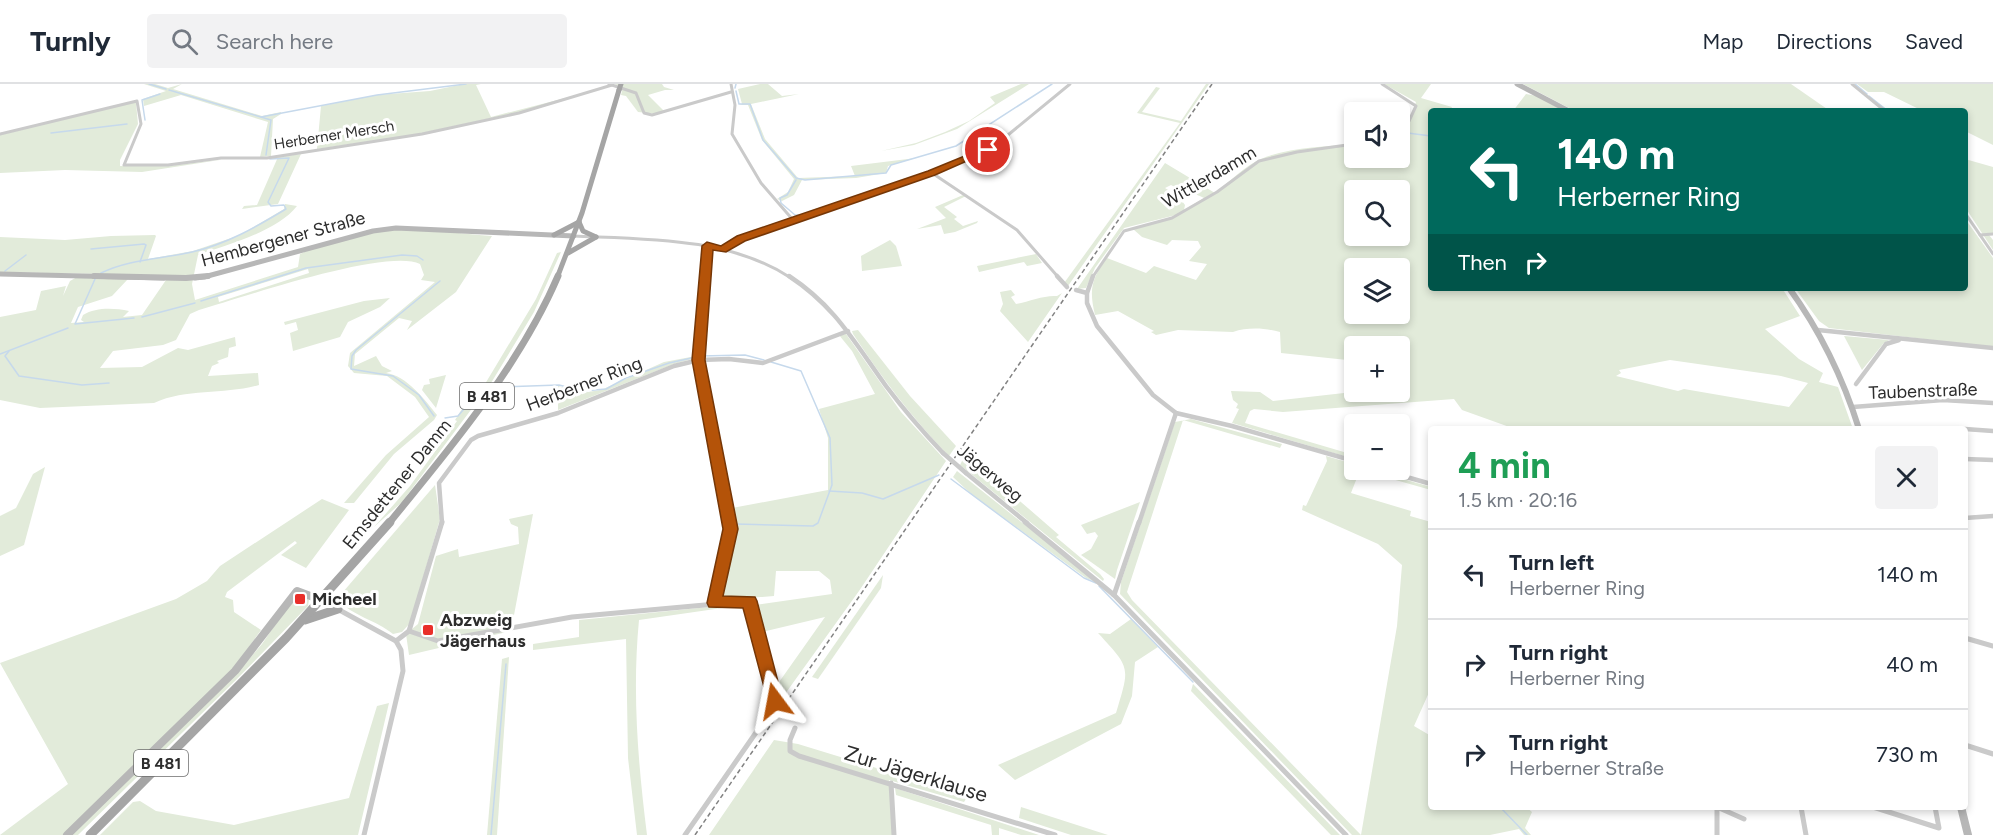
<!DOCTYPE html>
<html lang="en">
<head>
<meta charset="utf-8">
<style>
	:root { --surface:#fff; --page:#f2f2f3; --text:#1f2937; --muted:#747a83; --line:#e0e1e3 }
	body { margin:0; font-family:Figtree,sans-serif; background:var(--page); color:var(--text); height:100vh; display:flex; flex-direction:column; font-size:22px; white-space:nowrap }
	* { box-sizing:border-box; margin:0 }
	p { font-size:20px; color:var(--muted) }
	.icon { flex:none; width:33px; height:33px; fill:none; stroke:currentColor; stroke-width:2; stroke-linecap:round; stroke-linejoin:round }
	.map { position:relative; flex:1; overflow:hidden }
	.drawer { position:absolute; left:1428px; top:342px; width:540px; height:384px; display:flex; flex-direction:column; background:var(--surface); border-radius:6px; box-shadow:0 3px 9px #0003 }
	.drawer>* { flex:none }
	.guide { position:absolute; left:1428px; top:24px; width:540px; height:183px; border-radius:6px; box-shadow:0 3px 9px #0003; background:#00695c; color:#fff; overflow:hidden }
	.buttons { position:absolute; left:1344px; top:18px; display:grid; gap:12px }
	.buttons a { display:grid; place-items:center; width:66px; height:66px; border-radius:6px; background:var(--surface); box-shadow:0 3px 9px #0003; font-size:30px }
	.pin { position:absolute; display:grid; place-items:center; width:51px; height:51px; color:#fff; margin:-26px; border:3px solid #fff; border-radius:50%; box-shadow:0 2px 6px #0007 }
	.me { position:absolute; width:66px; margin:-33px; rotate:347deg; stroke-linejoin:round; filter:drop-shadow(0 0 4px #0008) }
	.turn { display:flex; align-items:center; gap:21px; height:126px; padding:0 30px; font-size:27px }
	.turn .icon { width:78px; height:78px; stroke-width:2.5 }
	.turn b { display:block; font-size:42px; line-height:51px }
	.then { display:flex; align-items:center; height:57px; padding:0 30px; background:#0003; gap:12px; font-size:22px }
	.round { display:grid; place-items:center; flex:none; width:63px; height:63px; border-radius:6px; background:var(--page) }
	.overview { display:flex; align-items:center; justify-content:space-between; height:102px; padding:0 30px }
	h1 { font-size:36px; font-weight:700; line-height:45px; color:#1e9e55 }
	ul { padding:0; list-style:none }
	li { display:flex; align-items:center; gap:18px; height:90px; padding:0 30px; border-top:2px solid var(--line) }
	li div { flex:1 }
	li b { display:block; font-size:22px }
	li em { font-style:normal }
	header { display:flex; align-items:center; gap:36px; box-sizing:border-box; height:84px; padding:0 30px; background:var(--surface); border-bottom:2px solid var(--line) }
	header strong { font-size:28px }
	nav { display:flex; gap:33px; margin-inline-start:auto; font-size:21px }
	.search { width:420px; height:54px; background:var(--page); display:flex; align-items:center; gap:15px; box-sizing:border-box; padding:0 21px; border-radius:6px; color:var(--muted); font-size:22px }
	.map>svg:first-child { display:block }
	.green { fill:#e2ebda; fill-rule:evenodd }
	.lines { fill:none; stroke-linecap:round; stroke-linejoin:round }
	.stream { stroke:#c6d9ec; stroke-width:1.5 }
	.street-far2 { stroke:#cacaca; stroke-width:3 }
	.street-far1 { stroke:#cacaca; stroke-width:4.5 }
	.street { stroke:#cacaca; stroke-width:5 }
	.secondary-far2 { stroke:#b7b7b7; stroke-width:5 }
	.secondary-far1 { stroke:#b7b7b7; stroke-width:6 }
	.secondary { stroke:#b7b7b7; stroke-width:8 }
	.primary-far2 { stroke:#a5a5a5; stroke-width:5 }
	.primary-far1 { stroke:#a5a5a5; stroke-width:7 }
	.primary { stroke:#a5a5a5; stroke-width:9 }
	.rail { stroke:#828282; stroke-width:1.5; stroke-dasharray:4.5 3; stroke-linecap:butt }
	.street-bridge { stroke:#cacaca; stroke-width:4.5 }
	.primary-bridge { stroke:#a5a5a5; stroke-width:5 }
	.route { fill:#b45309; stroke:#753606; stroke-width:1.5 }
	.poi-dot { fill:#e92f2a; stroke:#fff; stroke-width:2 }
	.labels { text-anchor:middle; stroke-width:6; stroke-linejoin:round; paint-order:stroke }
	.far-street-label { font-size:15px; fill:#2d2d2d; stroke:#fff }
	.shield { fill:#fff; stroke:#6c6c6c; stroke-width:1.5 }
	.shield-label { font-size:16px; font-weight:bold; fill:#2d2d2d }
	.street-label { font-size:18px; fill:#2d2d2d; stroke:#fff }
	.poi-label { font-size:18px; font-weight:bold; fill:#2d2d2d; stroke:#fff; text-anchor:start }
	.near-street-label { font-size:21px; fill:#2d2d2d; stroke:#fff }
</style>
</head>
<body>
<header>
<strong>Turnly</strong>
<div class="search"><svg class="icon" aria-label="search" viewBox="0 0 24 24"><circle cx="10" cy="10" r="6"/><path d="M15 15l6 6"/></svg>Search here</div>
<nav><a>Map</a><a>Directions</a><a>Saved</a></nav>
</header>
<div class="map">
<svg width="1993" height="751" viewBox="0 0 1993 751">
	<rect width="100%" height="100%" fill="#fff"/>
	<g class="green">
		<polygon points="144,0 155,0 168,4 182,0 173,5 262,32 281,28 281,30 273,35 271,72 260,73 268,38 181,11 144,22 143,15 166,7"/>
		<polygon points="464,0 481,0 476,1 491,33 600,5 519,28 418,50 317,65 321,22 376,11 430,7"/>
		<polygon points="614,0 662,0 664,3 674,6 665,6 648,11 665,28 657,30 638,28 626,12 621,11 623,3"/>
		<polygon points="760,0 768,0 782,12 799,10 751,20 765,55 798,94 855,92 851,82 916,74 888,82 886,89 856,94 802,96 794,111 782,117 777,115 788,108 794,95 762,56 748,21 739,21 742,20 738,5"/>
		<polygon points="1021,0 1029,0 957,45 914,61 881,67 916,59 945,48 969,37 995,19 990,13"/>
		<polygon points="1206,0 1209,0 1068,202 1064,199 1067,195 1180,39 1137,29 1156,3 1160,4 1142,28 1181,37"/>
		<path d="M1384,0H1431L1421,14L1452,23L1450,27H1431V204H1782L1800,232L1765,245L1799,275L1823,289L1819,298L1838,303L1853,345H1515L1462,326L1454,315L1283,328L1254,325L1250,327L1245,339L1354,371V375L1232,339L1239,325L1236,324L1238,320L1233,316L1231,307L1260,308L1273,317L1344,309L1347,276L1281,269L1280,248C1265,244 1248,243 1233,248L1178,246L1156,251L1151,248L1154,247L1118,227L1095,231C1089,206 1091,195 1107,174L1146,189L1154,182L1196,196L1207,180L1189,177L1201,163L1198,157L1172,156L1167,161L1142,153L1133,145L1174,134L1176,131L1124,144L1095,184L1086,204L1077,205L1165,79L1215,109C1230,98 1244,82 1261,75C1289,63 1325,63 1354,60V74H1400V42L1411,31L1416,18ZM1171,101C1182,108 1193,108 1204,114L1184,126L1185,121L1179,113L1165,104ZM1354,106H1400V152H1354ZM1354,184H1400V230H1354ZM1354,262H1400V308H1354ZM1670,276L1781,292L1808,299L1789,323L1684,305L1678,307L1616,292L1621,289L1619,286Z"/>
		<polygon points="1523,0 1791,0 1830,27 1575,27"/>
		<polygon points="1857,0 1993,0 1993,61 1965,47 1965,27 1923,27 1884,8 1868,8"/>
		<polygon points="1526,10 1537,12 1564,27 1513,27"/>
		<polygon points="132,19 136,19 138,40 120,76 120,82 168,82 226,75 142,88 65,86 0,89 0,50"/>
		<polygon points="301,70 278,120 242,125 244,122 257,121 278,73"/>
		<polygon points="1965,75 1993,83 1993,150 1989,151 1993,156 1993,166 1965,123"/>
		<polygon points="963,111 966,112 944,123 957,133 954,135 963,142 978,137 977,139 955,148 944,150 941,141 917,145 946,134 935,123"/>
		<path d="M285,120L297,122C278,147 227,161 198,171L192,200L195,216L298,183L300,170C324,159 363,148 389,146C418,143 461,150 492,152L456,208L407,246L412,237L399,234L355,270L354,282L376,272L382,282L392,287L386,289C407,292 424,315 437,331L434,336L394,370L354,419H344L386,371L429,333L415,313L387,292L354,289L348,282L350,269L435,198L421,196L424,191L420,180C386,164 241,214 199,226L190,230L176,256L163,261L113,267L100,284L142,283L178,264L188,266L235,253L236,262L229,264L228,273L217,277L219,279L212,282L208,292L258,289L259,301C225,311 187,304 154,319L40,324L0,316V233L36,226L41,207L66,202L63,212L70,197L77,193L128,195L112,212L78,223L71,239L84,238L81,236L83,231C96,223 114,224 129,227L123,233L142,231L166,196L98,190L0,188V153L65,156L111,152L155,151L156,152L148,175L193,167L240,151L284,125ZM308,185L309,189L219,218L218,213Z"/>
		<polygon points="1966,136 1993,174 1993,263 1829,244 1819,237 1795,204 1965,204"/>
		<polygon points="890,156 896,162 902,182 862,187 861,172"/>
		<polygon points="561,168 534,228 491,299 402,418 374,443 410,402 457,337 455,336 474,306 485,300 536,215 557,169"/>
		<polygon points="1036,170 1042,179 1027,182 1024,178 979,188 977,182"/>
		<path d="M1011,206L1015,211L1011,213L1016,220C1031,217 1044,211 1057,212L1062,209L1028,258L1000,227L1003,220L1000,208Z"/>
		<polygon points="390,214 380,223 348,238 340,253 293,267 290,249 298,246 296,238 285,241 284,238 364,217"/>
		<path d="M858,246L910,312L956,362L949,372C913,335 882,294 853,250L852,247Z"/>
		<polygon points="846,250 901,328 946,377 859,507 780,617 777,601 825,533 762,548 755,521 832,510 830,496 819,487 776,487 774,512 722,516 718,513 735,438 732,424 828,406 828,354 819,325 875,310 852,267 839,251"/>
		<polygon points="1844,252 1889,256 1883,260 1862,286"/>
		<polygon points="696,272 696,274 674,280 558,326 558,302 581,309 601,306 664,278"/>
		<polygon points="446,291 436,324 422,306 424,301 430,300 429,295"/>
		<polygon points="1191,335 1282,360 1280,364 1183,336 1127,508 1132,516 1361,751 1397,542 1402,481 1378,460 1302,426 1303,421 1306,422 1327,377 1326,372 1354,380 1354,386 1372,386 1431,403 1431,406 1360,386 1351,409 1411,427 1410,432 1431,438 1431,604 1414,642 1431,652 1431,723 1526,723 1532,728 1525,744 1531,751 1524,751 1519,745 1490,751 1352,751 1120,510 1121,498 1175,338"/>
		<polygon points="964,373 975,378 1059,451 1056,453 1100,490 1104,495 1103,497 960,381"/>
		<polygon points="45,383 24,461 0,472 0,432 16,424 33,390"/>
		<polygon points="957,387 1098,499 1086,494 970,409 953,393"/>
		<path d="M435,401L440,435L410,539L402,548L393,550C376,536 352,532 337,515Z"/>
		<polygon points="322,415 349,426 306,484 281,471 297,459 295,457 227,508 225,513 233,516 234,528 261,546 233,585 63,751 0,751 68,700 0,579 176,515 207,497 220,482"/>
		<polygon points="1140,418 1117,486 1115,495 1081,471 1091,465 1098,452 1095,448 1087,450 1081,441"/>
		<polygon points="533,430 511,547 409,571 406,550 418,540 436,472 458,465 459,473 519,460 518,443 511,440 509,435"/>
		<polygon points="883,491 881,504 818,595 812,593"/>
		<polygon points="306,512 309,516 308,522 236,596 78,751 71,751 238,588 262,560 294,513"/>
		<path d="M729,521H743L639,536C632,608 638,679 647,751H637L628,674L626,555L533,566V560L579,553V536Z"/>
		<path d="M1131,535L1158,563L1135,578L1132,612L1121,640L1015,696L998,681L1116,629C1130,582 1131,585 1098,549L1110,550Z"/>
		<polygon points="509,573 497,751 487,751 502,575"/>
		<polygon points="1193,600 1340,751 1331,751 1191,607"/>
		<polygon points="389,619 358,751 100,751 133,718 140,717 156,727 234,741 349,714 377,622"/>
		<polygon points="774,656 798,660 968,712 964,718 889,696 893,751 709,751"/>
		<polygon points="895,704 1039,751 1021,751 999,744 999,751 992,751 991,741 896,711"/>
		<polygon points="1021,723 1108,751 1071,751 1019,734"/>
	</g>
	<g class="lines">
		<g class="stream">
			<polyline points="149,0 166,5"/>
			<polyline points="1855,0 1867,10"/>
			<polyline points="735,4 736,0"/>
			<polyline points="169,6 271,36 266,71"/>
			<polyline points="736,7 739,20 750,20 763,56 796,94 805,96 886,89 891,81 956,62 1052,0"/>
			<polyline points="1869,12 1888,27"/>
			<polyline points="261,33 377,11 466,0"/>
			<polyline points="145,36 142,16 160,10"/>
			<polyline points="1400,48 1431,52"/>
			<polyline points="51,49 127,40"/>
			<polyline points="796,96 787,111 780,114 781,119 795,131 799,131"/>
			<polyline points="91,165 144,160 146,161 140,178"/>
			<polyline points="5,187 26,171"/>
			<path d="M101,189C129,175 162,175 192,168C227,160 256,143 286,125L284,121L271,122L268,118L289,74L270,75"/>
			<polyline points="95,195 75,240 134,234"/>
			<polyline points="201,217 306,184 402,171 417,172 423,176"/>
			<polyline points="142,233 195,219"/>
			<polyline points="9,267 5,272 19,292 82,301 109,299"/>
			<polyline points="0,270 68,244"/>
			<polyline points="701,272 745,271 764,276"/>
			<polyline points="501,303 559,301 583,307 606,305 626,294 669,279 696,273"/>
			<polyline points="434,332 419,311 393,292 351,285 352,272 356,266 440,197"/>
			<polyline points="445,334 458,332 474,313 484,304"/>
			<polyline points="951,395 1084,494 1096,499"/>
			<polyline points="829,407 862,409 883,415 939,391"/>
			<polyline points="736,440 813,442 818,439 832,401 830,354 801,287 771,278"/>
			<polyline points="1099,502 1193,598"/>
			<polyline points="708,515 726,442"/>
			<polyline points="1500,723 1527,751"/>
			<polyline points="491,751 506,580"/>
		</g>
		<g class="street-far2">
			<polyline points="609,0 636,9 644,29 652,31 731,8"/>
			<polyline points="731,0 735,21 732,50 761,99 793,136"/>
			<polyline points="1382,0 1416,22 1409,37 1400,45"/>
			<polyline points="1852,0 1885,27"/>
			<polyline points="0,50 137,17 141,40 124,81 168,81 221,74 267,74 422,50 519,29 612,1"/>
			<polyline points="932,89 1017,146 1059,194"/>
			<polyline points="1965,129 1993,170"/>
			<polyline points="1980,151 1993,150"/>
			<path d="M574,152C645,155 729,153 791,194"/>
			<polyline points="722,165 741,155 979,71 1003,55 1070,0"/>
			<polyline points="705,194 707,162"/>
			<polyline points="1092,194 1124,147 1172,134 1217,108 1259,77 1297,68 1354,60"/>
		</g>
		<g class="street-far1">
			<polyline points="705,192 699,276 729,275 763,279 848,247"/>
			<path d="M789,192C836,223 854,258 886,302C904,326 923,348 943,369"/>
			<polyline points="1057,192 1067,203"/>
			<polyline points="1093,192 1087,209 1087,219 1097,242 1153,311 1176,329 1232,342 1354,377"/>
			<polyline points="1076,206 1087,209"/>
			<polyline points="1818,246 1993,264"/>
			<polyline points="1856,300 1886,260 1899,256"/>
			<polyline points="1853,323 1943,316 1993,319"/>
			<polyline points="1965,345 1993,347"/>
			<polyline points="1965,375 1993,376"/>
			<polyline points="1382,386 1431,400"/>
			<polyline points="966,389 1027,439"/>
			<polyline points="1965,434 1993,432"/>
			<polyline points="442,439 439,399 471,356 478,352 558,329 674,282 699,276 730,439"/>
			<polyline points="1139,439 1176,329"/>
		</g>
		<g class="street">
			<polyline points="1025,438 1114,511 1346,751"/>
			<polyline points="1114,511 1139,438"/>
			<polyline points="321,516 396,557 401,566 403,587 364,751"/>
			<polyline points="714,519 731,445 730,438"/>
			<polyline points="409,547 442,438"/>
			<polyline points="1965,554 1993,562"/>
			<polyline points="396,557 409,547 438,557 572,533 749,517 775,617 773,624 685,751"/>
			<polyline points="795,644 790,656 790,667 799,672 1055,751"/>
			<polyline points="1965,661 1993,670"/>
			<polyline points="891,699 894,751"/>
			<polyline points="1801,723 1806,751"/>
			<polyline points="1873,723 1939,744 1935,723"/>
			<polyline points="1717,751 1717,723 1744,735"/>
		</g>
		<g class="secondary-far2">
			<polyline points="1517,0 1569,27"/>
			<polyline points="0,190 164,194"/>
			<polyline points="195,194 204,193 373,147 396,144 574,152"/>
		</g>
		<g class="secondary-far1">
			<polyline points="94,192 186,194 208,192"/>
			<path d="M1789,204C1821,248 1843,294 1859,345"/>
		</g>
		<g class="secondary">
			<polyline points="1961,723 1968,751"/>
			<polyline points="67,751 235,587 297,507 321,516"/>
		</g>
		<g class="primary-far2">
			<polyline points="579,138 583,147 596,153"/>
			<polyline points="554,151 579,138"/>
			<polyline points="568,169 596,153"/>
			<polyline points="557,194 582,129 619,6"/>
		</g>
		<path class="primary-far1" d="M389,439C450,365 520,281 558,192"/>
		<g class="primary">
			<polyline points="305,536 338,525"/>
			<polyline points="90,751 286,554 390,438"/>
		</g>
		<polyline class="rail" points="695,751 1212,0"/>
		<polyline class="street-bridge" points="943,369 966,389"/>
		<polyline class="primary-bridge" points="619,6 621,0"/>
	</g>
	<polygon class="route" points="984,64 992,66 935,91 745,157 726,168 713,166 705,276 738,445 723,512 755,513 757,517 783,617 781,622 775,624 769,622 743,524 709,523 707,519 723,445 692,276 702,162 707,158 721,162 737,152 928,87"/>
	<g class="poi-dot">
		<rect x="294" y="509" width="12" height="12" rx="3"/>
		<rect x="422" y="540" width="12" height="12" rx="3"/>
	</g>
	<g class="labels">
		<g class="far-street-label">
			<text transform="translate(334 51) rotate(-9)" y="5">Herberner Mersch</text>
		</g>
		<g class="shield">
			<rect x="460" y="299" width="54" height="26" rx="4.5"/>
			<rect x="134" y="666" width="54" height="26" rx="4.5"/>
		</g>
		<g class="shield-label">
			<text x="487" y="318">B 481</text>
			<text x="161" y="685">B 481</text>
		</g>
		<g class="street-label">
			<text transform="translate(1209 93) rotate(-30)" y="6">Wittlerdamm</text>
			<text transform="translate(283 155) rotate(-15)" y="6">Hembergener Straße</text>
			<text transform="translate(584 300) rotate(-21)" y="6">Herberner Ring</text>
			<text transform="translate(1923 307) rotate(-2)" y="6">Taubenstraße</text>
			<text transform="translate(990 389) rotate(40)" y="6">Jägerweg</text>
			<text transform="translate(397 400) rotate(-51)" y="6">Emsdettener Damm</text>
		</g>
		<g class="poi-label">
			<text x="312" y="521">Micheel</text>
			<text x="440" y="542">Abzweig<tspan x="440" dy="21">Jägerhaus</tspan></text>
		</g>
		<g class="near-street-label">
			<text transform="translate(916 690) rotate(17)" y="7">Zur Jägerklause</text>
		</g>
	</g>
</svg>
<div class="buttons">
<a><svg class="icon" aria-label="sound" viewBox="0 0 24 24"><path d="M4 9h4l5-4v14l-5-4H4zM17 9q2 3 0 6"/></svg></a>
<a><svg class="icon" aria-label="search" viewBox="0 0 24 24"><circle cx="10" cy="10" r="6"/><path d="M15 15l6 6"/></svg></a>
<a><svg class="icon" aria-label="layers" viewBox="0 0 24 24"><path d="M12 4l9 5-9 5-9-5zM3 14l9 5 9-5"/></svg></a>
<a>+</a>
<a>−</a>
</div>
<div class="pin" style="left:988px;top:66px;background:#d93025"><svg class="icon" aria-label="arrive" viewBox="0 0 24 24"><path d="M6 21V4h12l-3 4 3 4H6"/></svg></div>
<svg class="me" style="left:775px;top:617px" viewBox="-20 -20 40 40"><path d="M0-17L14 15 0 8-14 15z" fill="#b45309" stroke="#fff" stroke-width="4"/></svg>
<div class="guide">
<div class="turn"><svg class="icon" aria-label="left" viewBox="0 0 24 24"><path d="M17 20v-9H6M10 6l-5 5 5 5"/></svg><div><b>140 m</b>Herberner Ring</div></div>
<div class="then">Then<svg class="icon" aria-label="right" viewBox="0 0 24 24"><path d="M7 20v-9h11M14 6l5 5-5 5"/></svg></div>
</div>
<section class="drawer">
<div class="overview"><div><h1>4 min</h1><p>1.5 km · 20:16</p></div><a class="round"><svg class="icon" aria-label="close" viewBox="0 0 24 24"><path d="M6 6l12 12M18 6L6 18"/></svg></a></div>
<ul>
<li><svg class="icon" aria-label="left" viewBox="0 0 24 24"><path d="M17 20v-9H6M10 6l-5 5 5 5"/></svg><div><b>Turn left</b><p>Herberner Ring</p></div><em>140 m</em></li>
<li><svg class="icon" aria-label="right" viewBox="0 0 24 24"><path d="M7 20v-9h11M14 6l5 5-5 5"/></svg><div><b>Turn right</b><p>Herberner Ring</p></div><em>40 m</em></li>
<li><svg class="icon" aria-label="right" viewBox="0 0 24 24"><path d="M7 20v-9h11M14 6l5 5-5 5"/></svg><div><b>Turn right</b><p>Herberner Straße</p></div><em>730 m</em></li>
</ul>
</section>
</div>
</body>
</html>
